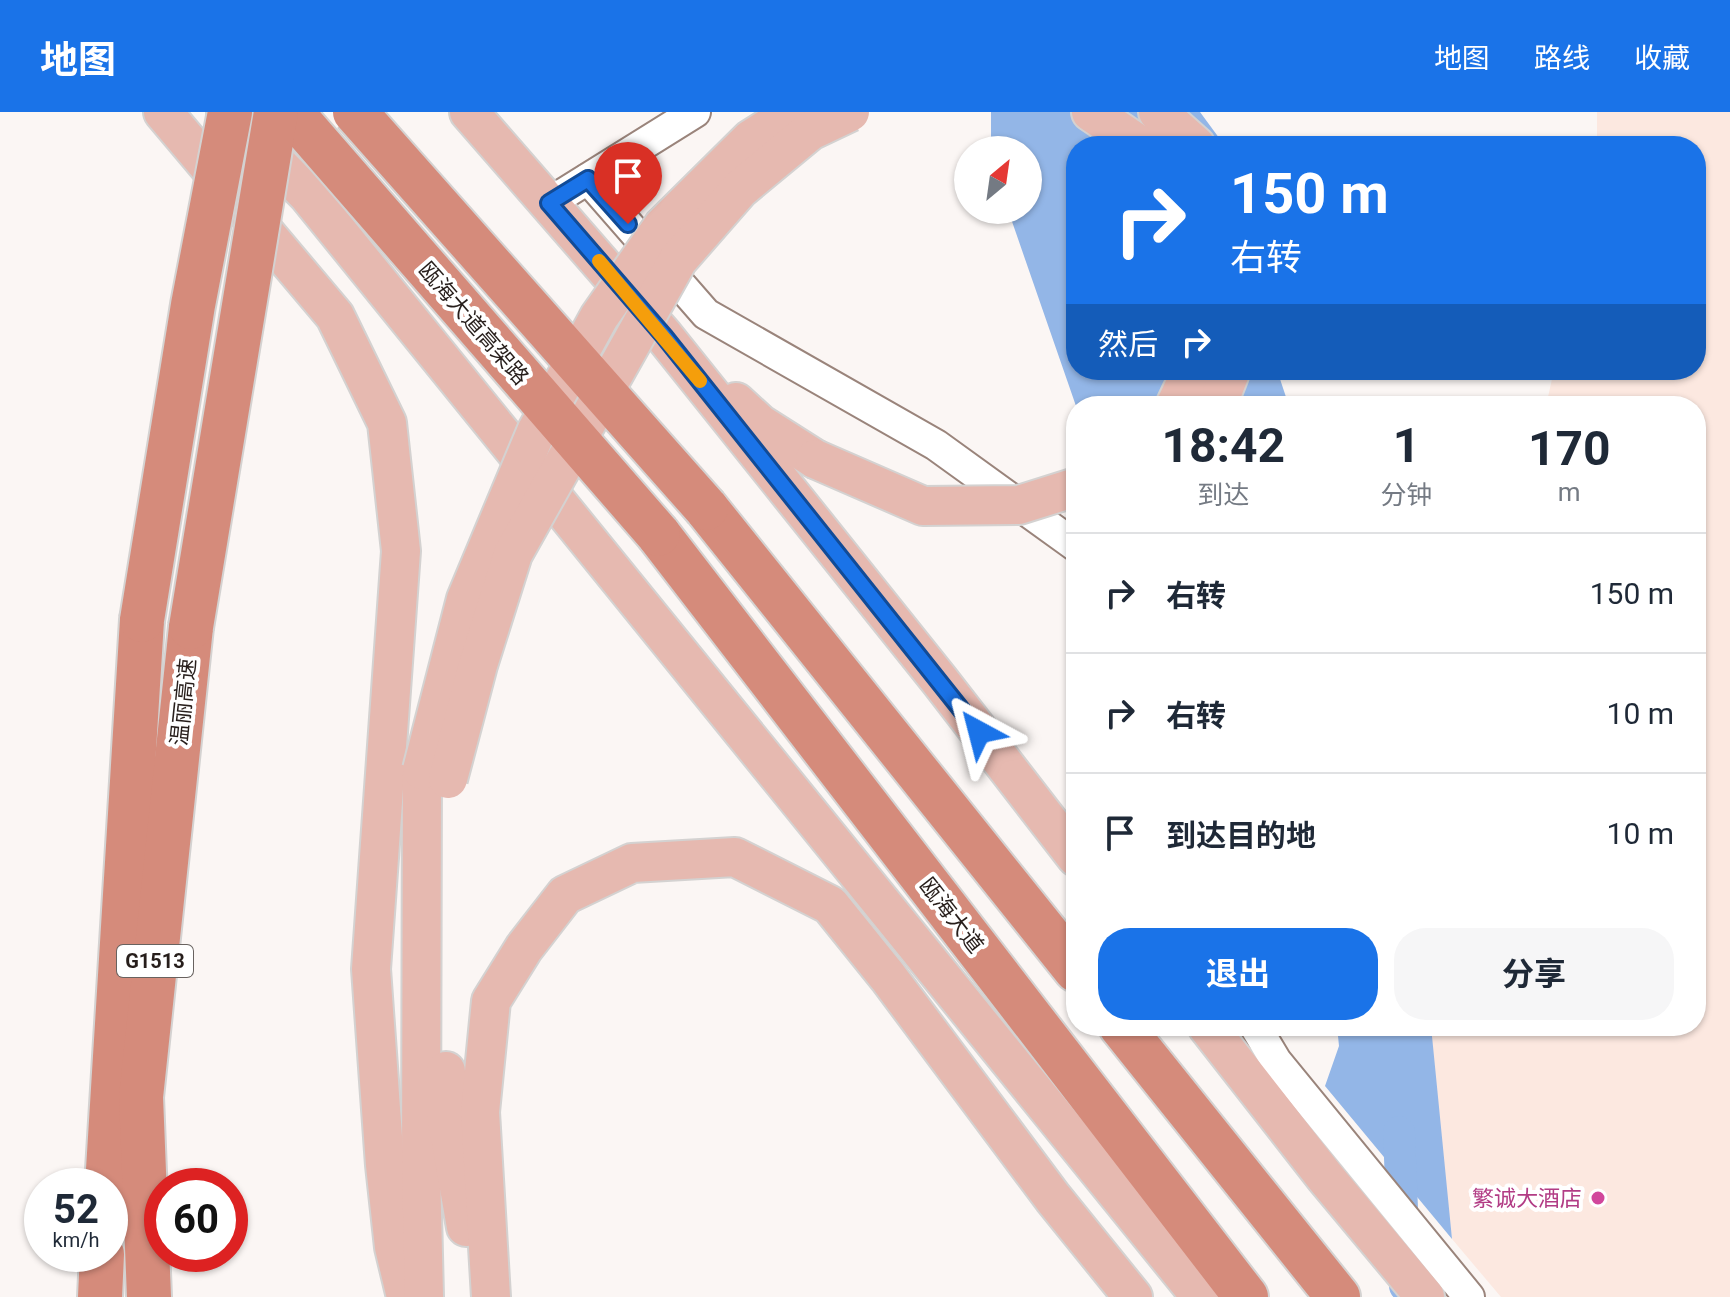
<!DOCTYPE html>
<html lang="zh">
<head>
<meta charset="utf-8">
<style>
	:root { --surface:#fff; --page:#f6f6f7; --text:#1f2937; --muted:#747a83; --line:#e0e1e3; --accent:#1a73e8 }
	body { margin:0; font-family:Roboto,"Noto Sans SC",sans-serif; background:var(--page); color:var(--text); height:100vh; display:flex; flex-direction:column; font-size:30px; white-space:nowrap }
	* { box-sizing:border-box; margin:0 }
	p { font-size:26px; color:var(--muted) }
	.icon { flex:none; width:44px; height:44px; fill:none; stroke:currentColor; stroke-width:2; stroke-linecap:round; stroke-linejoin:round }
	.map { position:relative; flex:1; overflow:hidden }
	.drawer { position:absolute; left:1066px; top:284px; width:640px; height:640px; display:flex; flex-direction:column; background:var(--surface); border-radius:32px; box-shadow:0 2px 6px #0004 }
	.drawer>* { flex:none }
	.banner { position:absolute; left:1066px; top:24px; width:640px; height:244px; border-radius:32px; box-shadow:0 2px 6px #0004; background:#1a73e8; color:#fff; overflow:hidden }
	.needle { width:52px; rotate:29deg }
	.tools { position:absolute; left:954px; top:24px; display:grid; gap:16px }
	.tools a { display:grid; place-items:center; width:88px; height:88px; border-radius:50%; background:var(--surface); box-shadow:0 2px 6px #0004; font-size:40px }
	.speed { position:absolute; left:24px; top:1056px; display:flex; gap:16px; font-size:40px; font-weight:700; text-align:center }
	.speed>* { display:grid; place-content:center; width:104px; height:104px; border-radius:50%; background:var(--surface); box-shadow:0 2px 6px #0004; line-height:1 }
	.speed small { font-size:20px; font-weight:400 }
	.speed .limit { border:12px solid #d22; background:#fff; color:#111 }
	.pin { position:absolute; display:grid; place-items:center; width:68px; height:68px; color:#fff; margin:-82px -34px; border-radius:50% 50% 50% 0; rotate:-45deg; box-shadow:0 0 8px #0007 }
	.pin .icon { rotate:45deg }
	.me { position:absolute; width:88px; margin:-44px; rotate:322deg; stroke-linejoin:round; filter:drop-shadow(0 0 6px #0008) }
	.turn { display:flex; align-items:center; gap:28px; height:168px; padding:0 32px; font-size:36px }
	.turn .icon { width:104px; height:104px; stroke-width:2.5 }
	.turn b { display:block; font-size:56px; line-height:68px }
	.then { display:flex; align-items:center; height:76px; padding:0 32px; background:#0003; gap:16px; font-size:30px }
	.eta { display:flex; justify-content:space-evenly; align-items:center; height:136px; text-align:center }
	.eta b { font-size:48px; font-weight:700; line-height:56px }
	.action { display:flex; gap:16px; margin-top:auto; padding:16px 32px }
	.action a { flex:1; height:92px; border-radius:32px; background:var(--accent); color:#fff; font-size:32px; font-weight:700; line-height:92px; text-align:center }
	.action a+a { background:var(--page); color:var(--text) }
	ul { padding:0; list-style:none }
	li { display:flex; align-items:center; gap:24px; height:120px; padding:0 32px; border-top:2px solid var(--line) }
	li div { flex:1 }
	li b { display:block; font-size:30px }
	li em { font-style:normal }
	header { display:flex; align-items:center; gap:48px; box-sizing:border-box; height:112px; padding:0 40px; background:var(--accent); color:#fff }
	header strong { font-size:38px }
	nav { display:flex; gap:44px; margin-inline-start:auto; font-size:28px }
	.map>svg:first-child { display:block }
	.built { fill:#fce8e0 }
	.water { fill:#93b6e7 }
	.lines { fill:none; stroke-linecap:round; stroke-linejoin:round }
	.canal { stroke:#93b6e7; stroke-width:32 }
	.minor-casing { stroke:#9a847b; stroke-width:34 }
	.major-casing { stroke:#d4d2d1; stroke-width:42 }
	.highway-casing { stroke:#d4d2d1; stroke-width:48 }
	.minor { stroke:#fff; stroke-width:30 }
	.major { stroke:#e6b9b0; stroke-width:38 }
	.highway { stroke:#d58b7b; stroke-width:44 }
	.major-bridge-casing { stroke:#d4d2d1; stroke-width:42; stroke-linecap:butt }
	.highway-bridge-casing { stroke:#d4d2d1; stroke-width:48; stroke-linecap:butt }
	.major-bridge { stroke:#e6b9b0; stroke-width:38 }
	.highway-bridge { stroke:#d58b7b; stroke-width:44 }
	.route-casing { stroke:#114b97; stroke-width:20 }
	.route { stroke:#1a73e8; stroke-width:14 }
	.slow { stroke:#f59e0b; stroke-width:14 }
	.hotel-dot { fill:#d1479c; stroke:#fff; stroke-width:3 }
	.labels { text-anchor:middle; stroke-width:8; stroke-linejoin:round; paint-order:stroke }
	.shield { fill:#fff; stroke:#68625f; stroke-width:2 }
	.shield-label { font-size:20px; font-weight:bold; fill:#271e1b }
	.street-label { font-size:22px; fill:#271e1b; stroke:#fff }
	.hotel-label { font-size:22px; fill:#b23c85; stroke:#fff; text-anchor:end }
</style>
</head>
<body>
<header>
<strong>地图</strong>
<nav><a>地图</a><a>路线</a><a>收藏</a></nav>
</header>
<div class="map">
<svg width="1730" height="1185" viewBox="0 0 1730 1185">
	<rect width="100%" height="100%" fill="#fbf6f4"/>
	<polygon class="built" points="1597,0 1730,0 1730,1185 1501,1185 1452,1127 1424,914 1696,914 1696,294 1546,294 1554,258 1696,258 1696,34 1597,34"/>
	<g class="water">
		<polygon points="991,0 1200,0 1225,34 1076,34 1076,258 1277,258 1289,294 1076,294 1008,98 1028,98 1028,38 991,38"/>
		<polygon points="1337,914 1431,914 1452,1127 1325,974 1339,934"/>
	</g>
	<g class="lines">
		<polyline class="canal" points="1399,1020 1405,1174"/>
		<g class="minor-casing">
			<g id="minor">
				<polyline points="588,67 706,202 936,333 1076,434"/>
				<polyline points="549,91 695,0"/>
				<polyline points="1255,914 1276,949 1469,1185"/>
			</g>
		</g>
		<g class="major-casing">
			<g id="major">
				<polyline points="163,0 335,204 387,311 401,439 371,857 385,1053 394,1135 406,1185"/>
				<polyline points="226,0 308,83 1201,1185"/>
				<polyline points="469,0 664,224 940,569 1076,745"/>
				<polyline points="1091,0 1141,34"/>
				<polyline points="1158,0 1196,34"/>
				<polyline points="736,290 760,312 815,347"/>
				<polyline points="1175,294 1192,258"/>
				<polyline points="1217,294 1231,258"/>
				<polyline points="422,658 421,1058 424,1185"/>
				<polyline points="1207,914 1325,1065 1425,1185"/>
				<polyline points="446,959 446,1002 466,1115"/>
				<polyline points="491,1185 480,1000 491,889 524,836 565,783 632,751 735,745 830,793 888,865 1053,1086 1133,1185"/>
			</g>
		</g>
		<g class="highway-casing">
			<g id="highway">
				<polyline points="706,396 1076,858"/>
				<polyline points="658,422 1246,1185"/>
				<polyline points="1121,914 1338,1185"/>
				<polyline points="107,1074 142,508"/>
				<polyline points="100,1185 102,1142"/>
				<polyline points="149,1185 141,985 191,515"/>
			</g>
		</g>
		<use href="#minor" class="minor"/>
		<use href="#major" class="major"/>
		<use href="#highway" class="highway"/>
		<g class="major-bridge-casing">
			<g id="major-bridge">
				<polyline points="815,347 923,394 1019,393 1076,375"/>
				<polyline points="422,658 466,487 536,320 599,205 663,114 751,27 794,0"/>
				<polyline points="448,667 478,553 513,442 678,148 740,77 810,19 850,0"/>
			</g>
		</g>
		<g class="highway-bridge-casing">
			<g id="highway-bridge">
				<polyline points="291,0 658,422"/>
				<polyline points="355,0 706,396"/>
				<polyline points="142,508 193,193 230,0"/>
				<polyline points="191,515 276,0"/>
			</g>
		</g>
		<use href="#major-bridge" class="major-bridge"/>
		<use href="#highway-bridge" class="highway-bridge"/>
	</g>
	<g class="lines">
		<g class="route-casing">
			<polyline id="route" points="628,112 588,67 549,91 664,224 979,620"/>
		</g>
		<use href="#route" class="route"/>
		<polyline class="slow" points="599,149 700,269"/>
	</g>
	<circle class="hotel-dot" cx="1598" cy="1086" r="8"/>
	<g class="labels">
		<rect class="shield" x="117" y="833" width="76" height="32" rx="6"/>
		<g class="shield-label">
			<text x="155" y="856">G1513</text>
		</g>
		<g class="street-label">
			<text transform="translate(474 211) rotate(49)" y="8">瓯海大道高架路</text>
			<text transform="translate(183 590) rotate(-84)" y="8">温丽高速</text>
			<text transform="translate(952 803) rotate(52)" y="8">瓯海大道</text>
		</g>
		<g class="hotel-label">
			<text x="1582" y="1094">繁诚大酒店</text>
		</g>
	</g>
</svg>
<div class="tools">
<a><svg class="needle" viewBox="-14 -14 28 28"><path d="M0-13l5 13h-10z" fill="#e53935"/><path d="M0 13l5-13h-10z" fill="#747a83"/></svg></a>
</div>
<div class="speed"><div>52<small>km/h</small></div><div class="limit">60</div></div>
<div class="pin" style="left:628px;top:112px;background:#d93025"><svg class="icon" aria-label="arrive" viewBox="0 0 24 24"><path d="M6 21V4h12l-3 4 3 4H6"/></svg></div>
<svg class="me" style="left:979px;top:620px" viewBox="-20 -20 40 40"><path d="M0-17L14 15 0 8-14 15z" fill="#1a73e8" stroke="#fff" stroke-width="4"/></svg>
<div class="banner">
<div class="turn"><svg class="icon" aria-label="right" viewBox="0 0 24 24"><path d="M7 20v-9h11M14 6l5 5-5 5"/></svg><div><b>150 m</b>右转</div></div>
<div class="then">然后<svg class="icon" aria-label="right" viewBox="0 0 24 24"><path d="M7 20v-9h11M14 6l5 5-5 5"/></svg></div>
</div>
<section class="drawer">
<div class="eta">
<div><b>18:42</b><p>到达</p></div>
<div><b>1</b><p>分钟</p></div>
<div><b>170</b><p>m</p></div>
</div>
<ul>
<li><svg class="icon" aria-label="right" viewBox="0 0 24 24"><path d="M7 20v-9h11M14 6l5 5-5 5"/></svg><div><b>右转</b></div><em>150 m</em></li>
<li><svg class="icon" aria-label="right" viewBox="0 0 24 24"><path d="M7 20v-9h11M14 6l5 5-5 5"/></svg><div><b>右转</b></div><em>10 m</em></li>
<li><svg class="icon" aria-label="arrive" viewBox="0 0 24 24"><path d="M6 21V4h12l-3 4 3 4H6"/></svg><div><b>到达目的地</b></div><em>10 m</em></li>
</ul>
<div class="action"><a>退出</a><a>分享</a></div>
</section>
</div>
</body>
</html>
